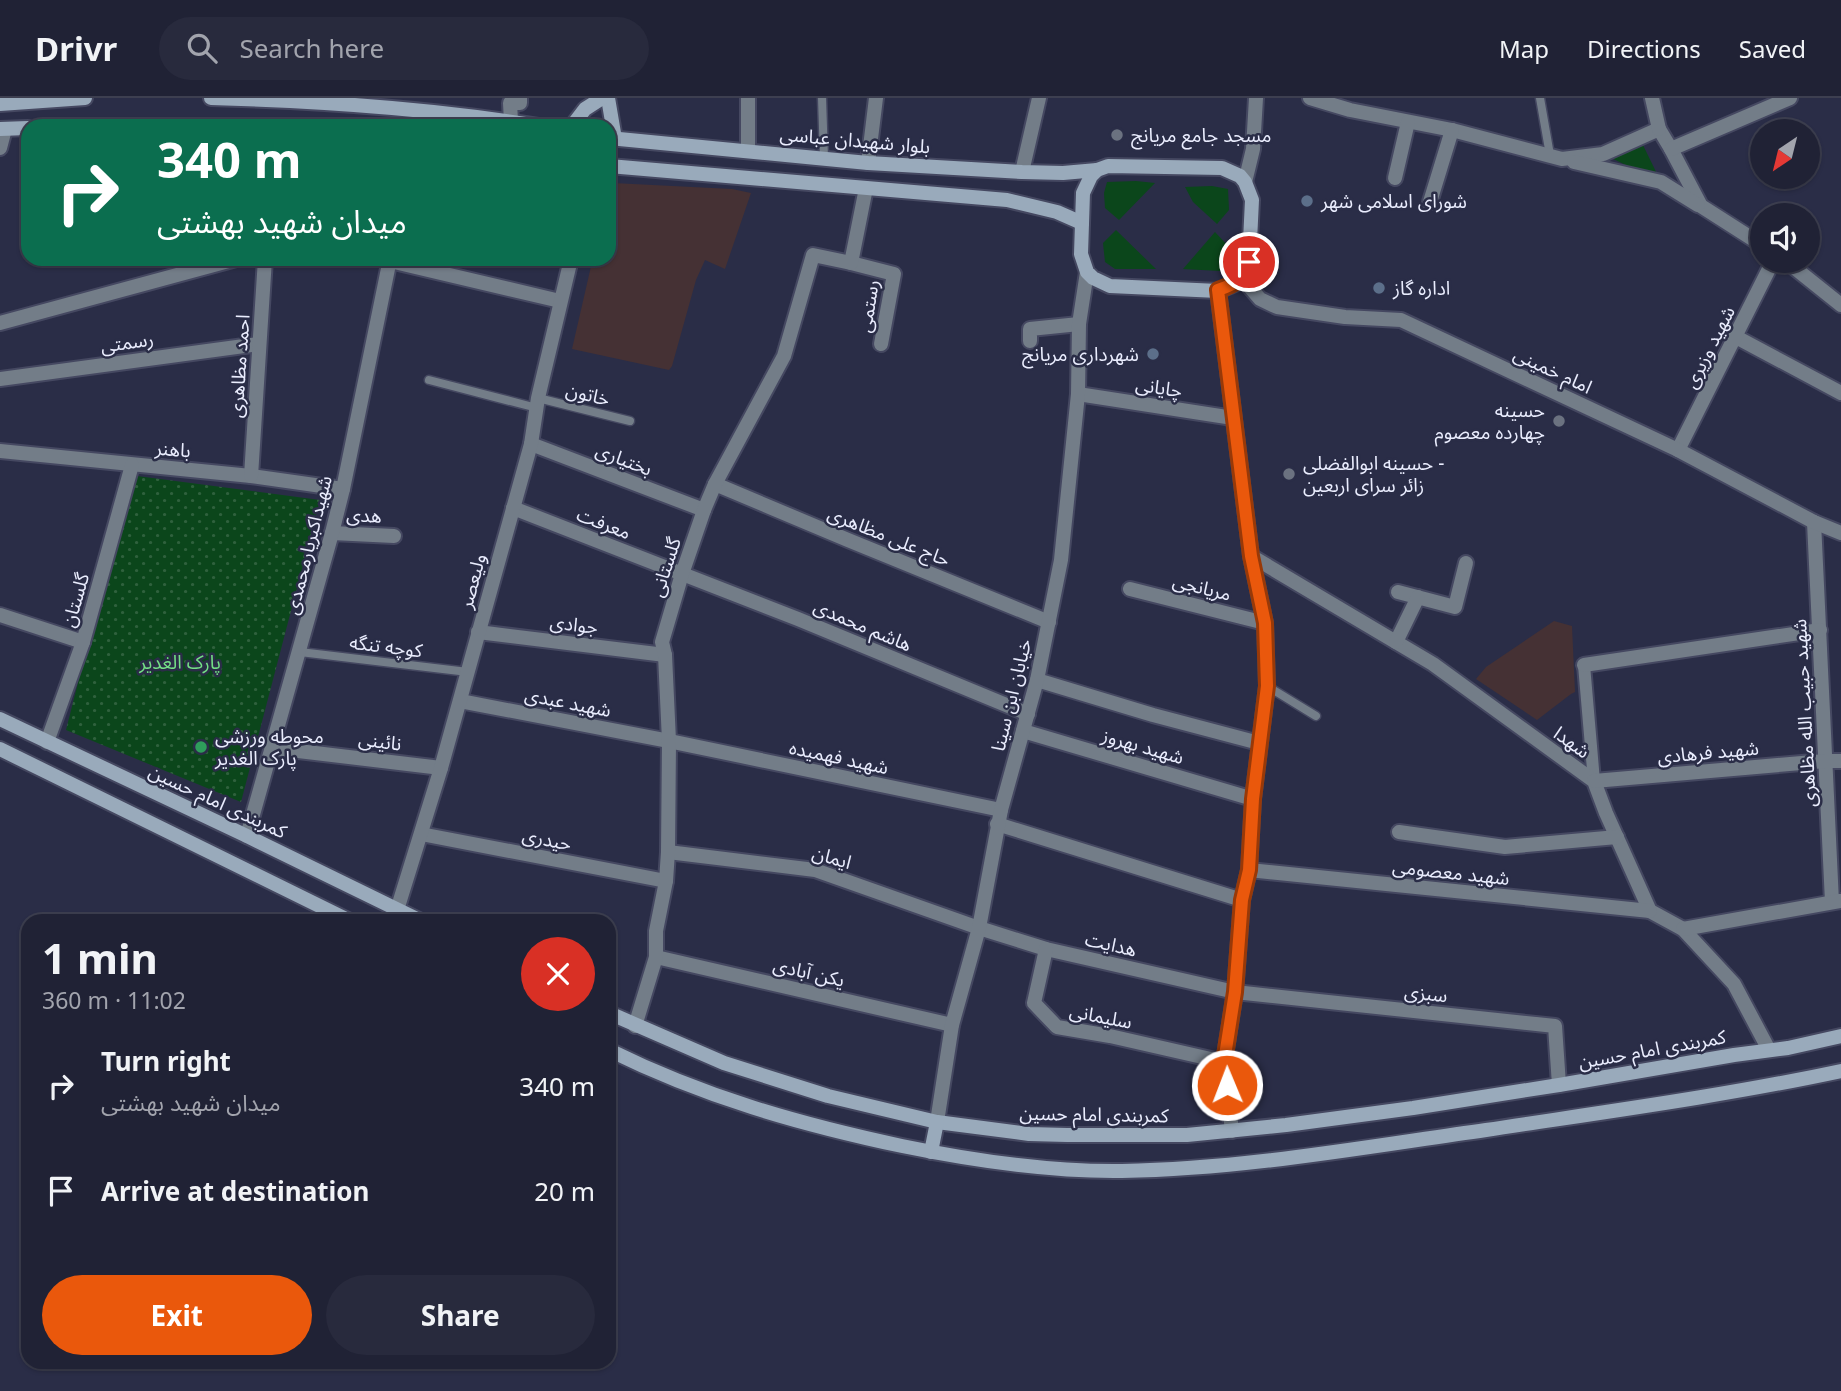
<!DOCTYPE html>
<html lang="en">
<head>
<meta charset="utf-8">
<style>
	:root { --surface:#202235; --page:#282a3d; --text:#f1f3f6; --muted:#a2a4ad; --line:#3d3f50; --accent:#ea580c }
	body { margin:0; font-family:"Noto Sans","Noto Sans Arabic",sans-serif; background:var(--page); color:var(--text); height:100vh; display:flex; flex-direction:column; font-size:26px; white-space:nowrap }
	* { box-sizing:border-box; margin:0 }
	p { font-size:23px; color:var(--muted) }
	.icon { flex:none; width:38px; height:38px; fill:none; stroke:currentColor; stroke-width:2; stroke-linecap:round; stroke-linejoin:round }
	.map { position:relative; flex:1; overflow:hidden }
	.drawer { position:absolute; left:21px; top:816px; width:595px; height:455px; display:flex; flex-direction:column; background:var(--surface); border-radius:21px; box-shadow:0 2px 5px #0004,0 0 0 2px var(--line) }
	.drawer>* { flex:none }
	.banner { position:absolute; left:21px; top:21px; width:595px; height:147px; border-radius:21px; box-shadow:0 2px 5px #0004,0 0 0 2px var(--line); background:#0b6e4f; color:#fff; overflow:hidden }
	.needle { width:46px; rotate:215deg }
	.buttons { position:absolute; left:1750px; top:21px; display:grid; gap:14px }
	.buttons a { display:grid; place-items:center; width:70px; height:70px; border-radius:50%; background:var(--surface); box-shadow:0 2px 5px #0004,0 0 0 2px var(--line); font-size:35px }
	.pin { position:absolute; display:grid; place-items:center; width:60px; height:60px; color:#fff; margin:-30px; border:4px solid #fff; border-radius:50%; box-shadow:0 2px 7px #0007 }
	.me { position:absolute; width:77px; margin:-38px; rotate:359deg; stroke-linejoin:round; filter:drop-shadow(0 0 5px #0008) }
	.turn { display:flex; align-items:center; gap:24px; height:147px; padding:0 21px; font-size:32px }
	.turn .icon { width:91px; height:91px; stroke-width:2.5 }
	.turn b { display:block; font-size:49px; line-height:60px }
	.round { display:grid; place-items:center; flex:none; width:74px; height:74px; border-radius:37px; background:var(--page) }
	.overview { display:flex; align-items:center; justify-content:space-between; height:119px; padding:0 21px }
	h1 { font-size:42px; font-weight:700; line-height:52px }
	.action { display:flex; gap:14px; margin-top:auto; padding:14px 21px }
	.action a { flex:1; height:80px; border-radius:42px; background:var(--accent); color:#fff; font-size:28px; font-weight:700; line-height:80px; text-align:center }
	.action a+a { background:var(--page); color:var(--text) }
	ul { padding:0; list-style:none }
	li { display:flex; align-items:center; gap:21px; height:105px; padding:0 21px }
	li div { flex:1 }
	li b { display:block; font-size:26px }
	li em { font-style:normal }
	header { display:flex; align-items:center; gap:42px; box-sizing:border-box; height:98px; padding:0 35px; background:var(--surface); border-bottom:2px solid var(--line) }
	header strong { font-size:33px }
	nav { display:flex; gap:38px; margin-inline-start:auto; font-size:24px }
	.search { width:490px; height:63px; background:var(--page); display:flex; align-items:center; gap:18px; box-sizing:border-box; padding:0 24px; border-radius:38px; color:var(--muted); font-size:26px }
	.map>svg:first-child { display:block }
	.education { fill:#453134 }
	.green { fill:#0b461b }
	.park { fill:url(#park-dots) }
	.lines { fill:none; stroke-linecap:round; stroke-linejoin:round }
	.service-casing { stroke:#454861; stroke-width:11 }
	.pedestrian-casing { stroke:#454861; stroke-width:16 }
	.minor-casing { stroke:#454861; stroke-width:18 }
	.tertiary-casing { stroke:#454861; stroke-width:18 }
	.secondary-casing { stroke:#454861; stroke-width:18 }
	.service { stroke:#737d88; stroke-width:8 }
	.pedestrian { stroke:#737d88; stroke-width:12 }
	.minor { stroke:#737d88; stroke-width:14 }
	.tertiary { stroke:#737d88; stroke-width:14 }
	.secondary { stroke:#9ab; stroke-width:14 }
	.route-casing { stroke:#983908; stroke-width:18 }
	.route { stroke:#ea580c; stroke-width:12 }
	.worship-dot { fill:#6b7280; stroke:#2a2d47; stroke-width:2.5 }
	.service-dot { fill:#5c6f8a; stroke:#2a2d47; stroke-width:2.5 }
	.leisure-dot { fill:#2e9e5b; stroke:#2a2d47; stroke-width:2.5 }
	.labels { text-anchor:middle; stroke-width:5; stroke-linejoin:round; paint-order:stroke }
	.poi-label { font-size:19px; fill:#eaedfe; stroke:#2a2d47; text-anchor:start }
	.street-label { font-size:19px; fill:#eaedfe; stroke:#2a2d47 }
	.park-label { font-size:19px; fill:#74df86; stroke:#2a2d47 }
</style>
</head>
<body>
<header>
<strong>Drivr</strong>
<div class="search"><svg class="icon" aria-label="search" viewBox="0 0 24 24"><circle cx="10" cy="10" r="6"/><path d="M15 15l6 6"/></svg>Search here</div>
<nav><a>Map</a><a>Directions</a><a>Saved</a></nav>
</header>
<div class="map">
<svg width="1841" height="1293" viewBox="0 0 1841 1293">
	<defs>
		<pattern id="park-dots" width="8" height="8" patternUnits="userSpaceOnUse" patternTransform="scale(1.75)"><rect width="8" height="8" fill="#0b461b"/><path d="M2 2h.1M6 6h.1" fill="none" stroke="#2f613d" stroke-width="1.8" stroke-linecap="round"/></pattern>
	</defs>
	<rect width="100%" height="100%" fill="#2a2d47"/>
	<g class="education">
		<polygon points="613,85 732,91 751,95 725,171 705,162 696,182 672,268 669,272 572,251 592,164 591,161 609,161 609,89"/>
		<polygon points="1554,523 1572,528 1575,594 1571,596 1537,622 1476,581 1486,569"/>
	</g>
	<g class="green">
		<polygon points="1640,41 1661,84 1603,56"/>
		<polygon points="1136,83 1155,85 1119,122 1105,110 1104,95 1107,84"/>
		<polygon points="1212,88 1228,91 1229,112 1217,126 1193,104 1185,89"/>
		<polygon points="1116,132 1156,171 1115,171 1105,164 1103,145"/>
		<polygon points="1215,134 1230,150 1231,162 1220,173 1183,171"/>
	</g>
	<polygon class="park" points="137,378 320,402 241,704 66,632 90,537"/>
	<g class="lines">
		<g class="service-casing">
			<g id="service">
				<polyline points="822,0 824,60"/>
				<polyline points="1540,0 1550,57"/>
				<polyline points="429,282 537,310"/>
				<polyline points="538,300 630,323"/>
				<polyline points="300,554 468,574"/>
				<polyline points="1267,588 1316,618"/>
			</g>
		</g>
		<g class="pedestrian-casing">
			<polyline id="pedestrian" points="1584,567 1594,683"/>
		</g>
		<g class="minor-casing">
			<g id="minor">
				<polyline points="1310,0 1350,12 1452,32 1562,61 1603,56 1659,31 1671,51 1701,108 1762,147"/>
				<polyline points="1652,0 1659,31"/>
				<polyline points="511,23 510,5 520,5 520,0"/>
				<polyline points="1671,51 1790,0"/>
				<polyline points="748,52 748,0"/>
				<polyline points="1574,64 1661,84 1698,107"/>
				<polyline points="868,65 876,0"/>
				<polyline points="1395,80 1408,24"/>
				<polyline points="1430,104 1452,32"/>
				<polyline points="390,163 560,203"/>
				<polyline points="1786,163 1841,207"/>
				<polyline points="851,165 894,176 881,246"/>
				<polyline points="0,225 236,161"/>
				<polyline points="1736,239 1841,295"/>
				<polyline points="1030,243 1030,231 1079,226"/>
				<polyline points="0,281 259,246"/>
				<polyline points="1078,296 1233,320"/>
				<polyline points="531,346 704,412"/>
				<polyline points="1678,352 1773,163"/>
				<polyline points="0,353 251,378 343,391"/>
				<polyline points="251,378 265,161"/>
				<polyline points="715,386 848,442 1049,524"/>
				<polyline points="513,410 798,521 1028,616"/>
				<polyline points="1814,424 1832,804"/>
				<polyline points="332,435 394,438"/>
				<polyline points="1251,458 1433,566 1594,683 1606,715 1650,813 1683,831 1734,886 1769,952"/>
				<polyline points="1130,491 1265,525"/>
				<polyline points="1398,494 1455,509 1466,465"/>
				<polyline points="0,517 83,544"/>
				<polyline points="478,534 665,557"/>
				<polyline points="1396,544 1418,499"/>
				<polyline points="1584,567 1820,532"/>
				<polyline points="1037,582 1153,617 1259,645"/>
				<polyline points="460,603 669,643 1001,712"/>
				<polyline points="1023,633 1253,701"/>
				<polyline points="47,644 83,544 132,367"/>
				<polyline points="273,650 441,670"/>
				<polyline points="1594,683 1825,663 1841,663"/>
				<polyline points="997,726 1242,802"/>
				<polyline points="1399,734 1505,749 1617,739"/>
				<polyline points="421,736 666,783"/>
				<polyline points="247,738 332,435 343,391 390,161"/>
				<polyline points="668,754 815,772 979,830 1046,851 1235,894 1555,928 1559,987"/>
				<polyline points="1249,772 1650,813"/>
				<polyline points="1683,831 1840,803"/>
				<polyline points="1046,851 1034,905 1057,929 1110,938 1224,964"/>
				<polyline points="656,859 952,927"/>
				<polyline points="635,928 656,859 656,833 666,783 668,754 669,643 665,557 662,544 682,476 704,412 715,386 784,258 813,157 851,165 866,90"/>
			</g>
		</g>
		<g class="tertiary-casing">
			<g id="tertiary">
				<polyline points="0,50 5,31"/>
				<polyline points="1022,74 1039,0"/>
				<polyline points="1245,84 1253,51 1256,0"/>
				<polyline points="1242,180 1260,201 1277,209 1345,219 1401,222 1678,352 1814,424 1841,435"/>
				<polyline points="1218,193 1251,458 1265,525 1267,588 1253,701 1249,772 1242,802 1235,894 1224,964 1232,1033"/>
				<polyline points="397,812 441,670 531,346 538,300 571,161"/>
				<polyline points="937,1024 952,927 979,830 1001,712 1037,582 1061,462 1078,296 1079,226 1087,174"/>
			</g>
		</g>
		<g class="secondary-casing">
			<g id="secondary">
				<path d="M211,0C320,3 430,10 538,28"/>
				<polyline points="608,0 615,41"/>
				<polyline points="0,6 85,0"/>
				<polyline points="87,28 109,28"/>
				<polyline points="572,28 585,11 602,0"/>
				<polyline points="0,31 28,30"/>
				<polyline points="609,40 868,65 1022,74 1063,75 1097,72"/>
				<polyline points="609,68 1007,102 1057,114 1082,125"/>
				<polygon points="1108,68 1222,70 1240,78 1245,84 1252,102 1249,164 1242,180 1235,186 1218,193 1110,188 1093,180 1087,174 1081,156 1083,95 1091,78 1097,72"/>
				<polyline points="0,621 247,738 419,822"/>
				<polyline points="0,651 348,822"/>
				<polyline points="609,915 724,965 828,998 937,1024 1029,1036 1067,1037 1187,1037 1286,1027 1413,1010 1559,987 1734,957 1788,950 1841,938"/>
				<path d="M609,952C704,999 799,1026 902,1048C975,1063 1048,1074 1122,1073C1244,1071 1365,1049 1486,1032C1604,1014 1724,998 1841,973"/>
				<polyline points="931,1054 937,1024"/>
			</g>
		</g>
		<use href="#service" class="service"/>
		<use href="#pedestrian" class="pedestrian"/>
		<use href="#minor" class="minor"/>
		<use href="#tertiary" class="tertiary"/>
		<use href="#secondary" class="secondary"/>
	</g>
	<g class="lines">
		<g class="route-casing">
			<path id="route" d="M1227,987L1224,964L1235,894L1242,802L1249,772L1253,701L1267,588L1265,525L1251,458L1218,192C1238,185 1240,183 1249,164"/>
		</g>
		<use href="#route" class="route"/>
	</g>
	<g class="worship-dot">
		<circle cx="1117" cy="37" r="7"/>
		<circle cx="1559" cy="323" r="7"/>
		<circle cx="1289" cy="376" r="7"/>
	</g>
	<g class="service-dot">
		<circle cx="1307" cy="103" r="7"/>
		<circle cx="1379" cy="190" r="7"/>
		<circle cx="1153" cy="256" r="7"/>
	</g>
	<circle class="leisure-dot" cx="201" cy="649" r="7"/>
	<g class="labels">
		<g class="poi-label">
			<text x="1131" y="44">مسجد جامع مریانج</text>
			<text x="1321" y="110">شورای اسلامی شهر</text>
			<text x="1393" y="197">اداره گاز</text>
			<text x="1139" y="263" text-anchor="end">شهرداری مریانج</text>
			<text x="1545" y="319" text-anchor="end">حسینه<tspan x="1545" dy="22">چهارده معصوم</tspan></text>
			<text x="1303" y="372">حسینه ابوالفضلی -<tspan x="1303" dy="22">زائر سرای اربعین</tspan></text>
			<text x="215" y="645">محوطه ورزشی<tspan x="215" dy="22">پارک الغدیر</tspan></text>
		</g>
		<g class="street-label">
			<text transform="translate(855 42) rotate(5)" y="7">بلوار شهیدان عباسی</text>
			<text transform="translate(868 208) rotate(-81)" y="7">رستمی</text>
			<text transform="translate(127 244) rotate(-8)" y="7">رسمتی</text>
			<text transform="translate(1709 249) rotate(-63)" y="7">شهید وزیری</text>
			<text transform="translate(239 268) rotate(-86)" y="7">احمد مظاهری</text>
			<text transform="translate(1553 272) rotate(25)" y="7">امام خمینی</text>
			<text transform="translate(1159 289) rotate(9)" y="7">چایانی</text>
			<text transform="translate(588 296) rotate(14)" y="7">خاتون</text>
			<text transform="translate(173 351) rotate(5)" y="7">باهنر</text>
			<text transform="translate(624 361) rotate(21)" y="7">بختیاری</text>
			<text transform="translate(364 417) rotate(3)" y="7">هدی</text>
			<text transform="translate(604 425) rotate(21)" y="7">معرفت</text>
			<text transform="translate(889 438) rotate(22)" y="7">حاج علی مظاهری</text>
			<text transform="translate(308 447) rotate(-76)" y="7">شهیداکبریارمحمدی</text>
			<text transform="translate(665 469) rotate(-72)" y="7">گلستانی</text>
			<text transform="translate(472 483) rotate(-75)" y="7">ولیعصر</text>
			<text transform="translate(1202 489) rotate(14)" y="7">مریانجی</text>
			<text transform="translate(75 502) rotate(-74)" y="7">گلستان</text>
			<text transform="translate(574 526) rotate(7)" y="7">جوادی</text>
			<text transform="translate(863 527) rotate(23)" y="7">هاشم محمدی</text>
			<text transform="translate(386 548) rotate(7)" y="7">کوچه تنگه</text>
			<text transform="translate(1011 597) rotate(-76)" y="7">خیابان ابن سینا</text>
			<text transform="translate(568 604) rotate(11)" y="7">شهید عبدی</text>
			<text transform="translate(1804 615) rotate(-93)" y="7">شهید حبیب الله مظاهری</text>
			<text transform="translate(380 643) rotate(7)" y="7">نائینی</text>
			<text transform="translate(1572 644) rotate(36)" y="7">شهدا</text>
			<text transform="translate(1143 648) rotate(16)" y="7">شهید بهروز</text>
			<text transform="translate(1708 654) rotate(-5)" y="7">شهید فرهادی</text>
			<text transform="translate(839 659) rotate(12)" y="7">شهید فهمیده</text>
			<text transform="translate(218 703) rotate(25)" y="7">کمربندی امام حسین</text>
			<text transform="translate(547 741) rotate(11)" y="7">حیدری</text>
			<text transform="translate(832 759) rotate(16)" y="7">ایمان</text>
			<text transform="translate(1451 774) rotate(6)" y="7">شهید معصومی</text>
			<text transform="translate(1111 846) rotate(13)" y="7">هدایت</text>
			<text transform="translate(809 874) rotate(13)" y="7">یکن آبادی</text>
			<text transform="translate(1426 895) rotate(6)" y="7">سبزی</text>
			<text transform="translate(1101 918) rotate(11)" y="7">سلیمانی</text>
			<text transform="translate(1652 951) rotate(-10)" y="7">کمربندی امام حسین</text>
			<text transform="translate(1094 1016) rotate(1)" y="7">کمربندی امام حسین</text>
		</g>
		<g class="park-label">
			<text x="180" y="571">پارک الغدیر</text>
		</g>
	</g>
</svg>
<div class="buttons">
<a><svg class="needle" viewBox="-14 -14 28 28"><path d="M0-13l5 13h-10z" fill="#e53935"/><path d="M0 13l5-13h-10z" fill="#a2a4ad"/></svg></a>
<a><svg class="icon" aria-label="sound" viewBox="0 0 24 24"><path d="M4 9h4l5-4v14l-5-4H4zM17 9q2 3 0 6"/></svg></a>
</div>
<div class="pin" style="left:1249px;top:164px;background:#d93025"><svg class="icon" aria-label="arrive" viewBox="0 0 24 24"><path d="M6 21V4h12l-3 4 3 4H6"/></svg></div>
<svg class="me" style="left:1227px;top:987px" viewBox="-20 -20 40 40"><circle r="17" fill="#ea580c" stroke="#fff" stroke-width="3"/><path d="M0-11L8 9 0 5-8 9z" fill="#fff"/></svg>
<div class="banner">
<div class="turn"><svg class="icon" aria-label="right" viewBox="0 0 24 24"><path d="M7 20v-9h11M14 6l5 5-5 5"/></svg><div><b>340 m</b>میدان شهید بهشتی</div></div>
</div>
<section class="drawer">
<div class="overview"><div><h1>1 min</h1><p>360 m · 11:02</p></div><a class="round" style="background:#d93025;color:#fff"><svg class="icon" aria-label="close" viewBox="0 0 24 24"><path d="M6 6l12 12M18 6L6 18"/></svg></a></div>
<ul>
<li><svg class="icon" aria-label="right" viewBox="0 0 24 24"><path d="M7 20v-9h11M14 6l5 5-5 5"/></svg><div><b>Turn right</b><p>میدان شهید بهشتی</p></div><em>340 m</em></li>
<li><svg class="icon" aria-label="arrive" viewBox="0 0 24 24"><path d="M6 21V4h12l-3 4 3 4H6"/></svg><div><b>Arrive at destination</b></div><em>20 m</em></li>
</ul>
<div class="action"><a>Exit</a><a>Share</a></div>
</section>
</div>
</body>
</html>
